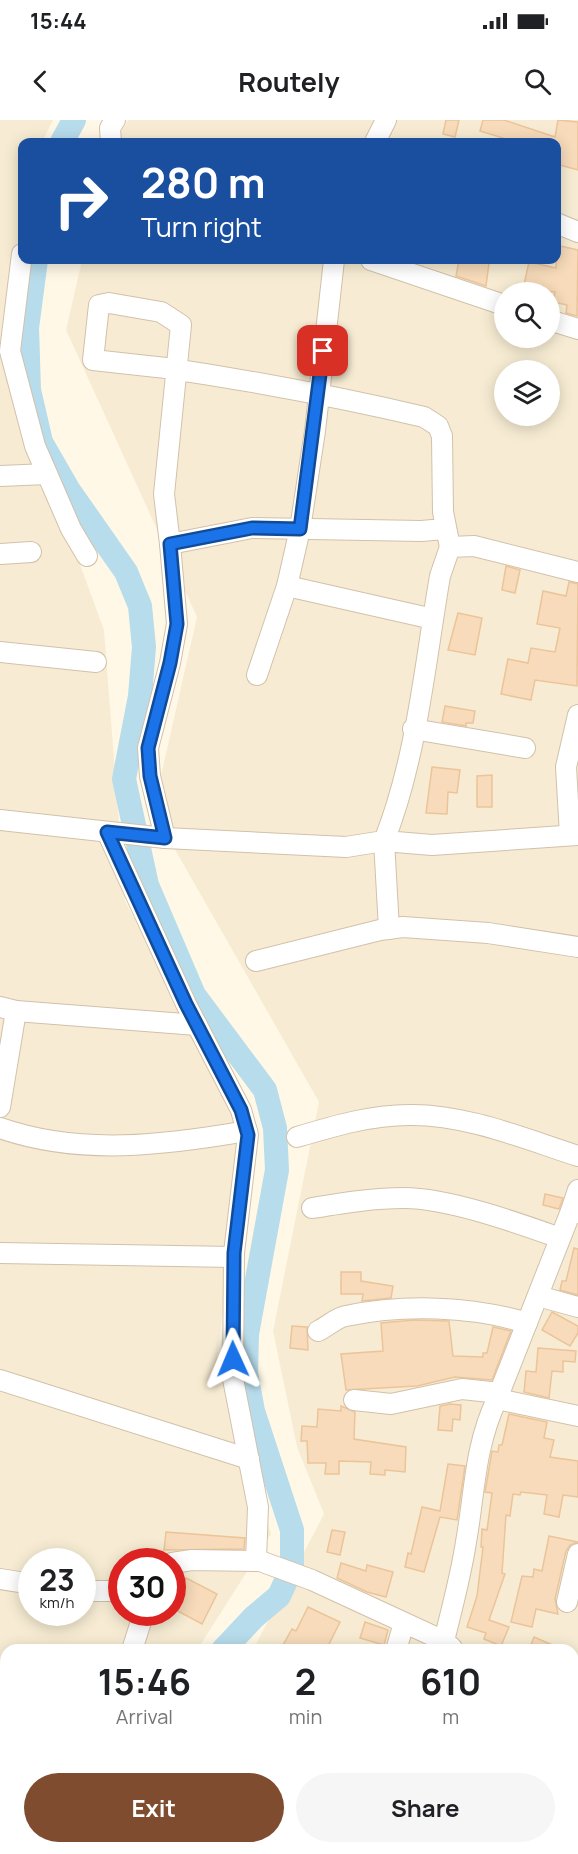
<!DOCTYPE html>
<html lang="en">
<head>
<meta charset="utf-8">
<style>
	:root { --surface:#fff; --page:#f6f6f6; --text:#202124; --muted:#757577; --accent:#804c30 }
	body { margin:0; font-family:Manrope,sans-serif; background:var(--page); color:var(--text); height:100vh; display:flex; flex-direction:column; font-size:22px; white-space:nowrap }
	* { box-sizing:border-box; margin:0 }
	p { font-size:20px; color:var(--muted) }
	.icon { flex:none; width:33px; height:33px; fill:none; stroke:currentColor; stroke-width:2; stroke-linecap:round; stroke-linejoin:round }
	.map { position:relative; flex:1; overflow:hidden }
	.details { position:absolute; left:0px; top:1524px; width:579px; height:210px; display:flex; flex-direction:column; background:var(--surface); border-radius:18px 18px 0 0; box-shadow:0 3px 15px #0003 }
	.details>* { flex:none }
	.top-card { position:absolute; left:18px; top:18px; width:543px; height:126px; border-radius:12px; box-shadow:0 3px 15px #0003; background:#1a4fa0; color:#fff; overflow:hidden }
	.controls { position:absolute; left:494px; top:162px; display:grid; gap:12px }
	.controls a { display:grid; place-items:center; width:66px; height:66px; border-radius:50%; background:var(--surface); box-shadow:0 3px 15px #0003; font-size:30px }
	.speed { position:absolute; left:18px; top:1428px; display:flex; gap:12px; font-size:30px; font-weight:700; text-align:center }
	.speed>* { display:grid; place-content:center; width:78px; height:78px; border-radius:50%; background:var(--surface); box-shadow:0 3px 15px #0003; line-height:1 }
	.speed small { font-size:15px; font-weight:400 }
	.speed .limit { border:9px solid #d22; background:#fff; color:#111 }
	.pin { position:absolute; display:grid; place-items:center; width:51px; height:51px; color:#fff; margin:-26px; border-radius:12px; box-shadow:0 3px 9px #0006 }
	.me { position:absolute; width:66px; margin:-33px; rotate:359deg; stroke-linejoin:round; filter:drop-shadow(0 0 4px #0008) }
	.turn { display:flex; align-items:center; gap:21px; height:126px; padding:0 24px; font-size:27px }
	.turn .icon { width:78px; height:78px; stroke-width:2.5 }
	.turn b { display:block; font-size:42px; line-height:51px }
	.eta { display:flex; justify-content:space-evenly; align-items:center; height:102px; text-align:center }
	.eta b { font-size:36px; font-weight:700; line-height:42px }
	.action { display:flex; gap:12px; margin-top:auto; padding:12px 24px }
	.action a { flex:1; height:69px; border-radius:36px; background:var(--accent); color:#fff; font-size:24px; font-weight:700; line-height:69px; text-align:center }
	.action a+a { background:var(--page); color:var(--text) }
	.status { display:flex; justify-content:space-between; align-items:center; height:42px; padding:0 30px; background:var(--surface); direction:ltr }
	.status svg { height:16px; fill:currentColor }
	header { display:flex; justify-content:space-between; align-items:center; height:78px; padding:0 24px; background:var(--surface); font-size:27px; font-weight:700 }
	.map>svg:first-child { display:block }
	.residential { fill:#f7ecd3; fill-rule:evenodd }
	.lines { fill:none; stroke-linecap:round; stroke-linejoin:round }
	.river { stroke:#b7dceb; stroke-width:24 }
	.building { fill:#f7dbba; stroke:#ecc499; stroke-width:1.5 }
	.minor-casing { stroke:#d2c1aa; stroke-width:22 }
	.minor { stroke:#fff; stroke-width:20 }
	.route-casing { stroke:#114b97; stroke-width:15 }
	.route { stroke:#1a73e8; stroke-width:10 }
</style>
</head>
<body>
<div class="status"><b>15:44</b><svg viewBox="0 0 49 12"><path d="M0 12V9h3v3zM5 12V6h3v6zM10 12V3h3v9zM15 12V0h3v12zM26 1h20v11H26zM47 4h2v5h-2z"/></svg></div>
<header><svg class="icon" aria-label="back" viewBox="0 0 24 24"><path d="M15 5l-7 7 7 7"/></svg>Routely<svg class="icon" aria-label="search" viewBox="0 0 24 24"><circle cx="10" cy="10" r="6"/><path d="M15 15l6 6"/></svg></header>
<div class="map">
<svg width="578" height="1734" viewBox="0 0 578 1734">
	<rect width="100%" height="100%" fill="#fff8e6"/>
	<g class="residential">
		<polygon points="0,0 53,0 42,22 22,22 22,114 0,221"/>
		<path d="M128,0H578V1644H573V1530H253L324,1394L297,1327L273,1211L319,982L153,691L197,497L66,210L82,140H556V22H116ZM504,172H549V218H504ZM504,250H549V296H504Z"/>
		<path d="M0,226L104,510L125,781L247,1006L217,1237L271,1414L197,1530H6V1728H162L163,1734H0ZM32,1442H82V1492H32ZM122,1442H172V1492H122Z"/>
		<polygon points="214,1728 461,1728 459,1734 214,1734"/>
	</g>
	<g class="lines">
		<g class="river">
			<polyline points="62,22 74,0"/>
			<polyline points="36,140 27,208 29,270 41,322 68,369 126,452 140,486 144,527 140,576 124,659 147,765 194,875 265,970 275,1008 277,1050 247,1214 246,1253 253,1291 292,1410 292,1448 279,1476 254,1497 223,1530"/>
			<polyline points="196,1734 196,1728"/>
		</g>
	</g>
	<g class="building">
		<polygon points="446,0 459,0 455,17 443,14"/>
		<polygon points="483,0 504,0 555,17 558,0 578,2 578,50 556,44 556,22 502,22 503,18 480,11"/>
		<polygon points="556,125 578,130 577,196 566,193 567,185 553,182 555,172 523,169 529,142 556,148"/>
		<polygon points="459,140 489,143 486,166 456,156"/>
		<polygon points="506,446 520,450 515,473 502,470"/>
		<polygon points="569,462 578,464 577,566 535,560 531,580 501,574 508,539 528,543 531,528 555,532 560,508 537,504 543,471 566,476"/>
		<polygon points="458,493 482,498 475,535 448,530"/>
		<polygon points="445,586 475,591 473,603 466,603 466,606 442,602"/>
		<polygon points="432,647 460,650 457,673 448,672 447,694 426,693"/>
		<polygon points="492,655 492,687 477,687 477,656"/>
		<polygon points="545,1074 563,1078 559,1089 543,1085"/>
		<polygon points="574,1128 578,1129 578,1175 560,1170 562,1161 566,1161"/>
		<polygon points="341,1152 361,1152 361,1161 393,1166 391,1178 362,1181 363,1174 341,1174"/>
		<polygon points="552,1192 578,1206 578,1213 570,1226 542,1210"/>
		<polygon points="414,1200 449,1201 453,1236 483,1237 483,1233 487,1233 493,1207 511,1211 492,1260 455,1257 417,1266 346,1270 341,1234 383,1231 381,1203"/>
		<polygon points="292,1206 307,1207 308,1230 290,1228"/>
		<polygon points="538,1228 576,1231 575,1242 563,1241 563,1252 552,1251 549,1278 524,1272 526,1251 536,1252"/>
		<polygon points="450,1284 461,1285 460,1300 453,1299 452,1311 438,1310 440,1286"/>
		<polygon points="341,1286 355,1292 354,1319 406,1327 405,1352 385,1350 385,1355 370,1354 371,1342 339,1341 339,1354 325,1354 326,1343 308,1343 307,1321 301,1321 302,1306 317,1307 318,1289 341,1291"/>
		<polygon points="509,1294 547,1302 544,1318 554,1320 550,1337 578,1341 578,1377 563,1375 559,1397 544,1394 547,1375 521,1372 520,1375 513,1374 510,1396 506,1395 502,1453 505,1454 489,1500 509,1507 501,1526 484,1519 486,1513 467,1507 477,1476 483,1427 481,1427 482,1409 487,1410 492,1373 485,1372 492,1331 498,1332 499,1325 502,1325"/>
		<polygon points="448,1344 465,1346 457,1400 440,1397 424,1452 405,1447 408,1433 411,1434 422,1387 440,1391"/>
		<polygon points="332,1410 345,1412 340,1435 327,1432"/>
		<polygon points="166,1412 245,1418 244,1429 164,1430"/>
		<polygon points="549,1416 578,1422 570,1425 566,1431 555,1479 558,1494 536,1489 532,1507 511,1502 522,1456 533,1457 534,1449 542,1451"/>
		<polygon points="341,1443 366,1451 367,1445 393,1452 386,1477 367,1472 337,1458"/>
		<polygon points="186,1458 217,1474 202,1504 172,1488"/>
		<polygon points="308,1487 340,1502 326,1530 292,1530 283,1525 292,1509 296,1511"/>
		<polygon points="365,1502 388,1510 384,1525 360,1518"/>
		<polygon points="534,1517 564,1530 529,1530"/>
	</g>
	<g class="lines">
		<g class="minor-casing">
			<g id="minor">
				<polyline points="111,22 110,8 115,0"/>
				<polyline points="375,22 386,0"/>
				<polyline points="556,103 578,112"/>
				<polyline points="22,134 10,231 35,326 71,409 87,436"/>
				<polyline points="371,140 504,185"/>
				<polyline points="549,200 578,209"/>
				<polyline points="0,356 47,354"/>
				<path d="M445,409L421,411L252,408L170,424L164,374L181,205L161,192L109,183L99,185L93,240L166,248C253,261 339,277 424,297L438,306L442,316L443,392L450,427"/>
				<polyline points="0,434 31,432"/>
				<polyline points="287,466 433,499"/>
				<polyline points="0,532 96,542"/>
				<polyline points="257,555 287,466 300,409 315,311 334,140"/>
				<polyline points="413,609 525,628"/>
				<path d="M0,700L165,718L346,727L384,721C417,638 425,543 440,456L450,427L474,426L578,452"/>
				<polyline points="107,712 186,884 241,990 248,1015 234,1133 233,1259 258,1387 256,1441"/>
				<polyline points="570,715 566,647 578,595"/>
				<polyline points="165,718 150,656 148,628 170,543 177,504 170,424"/>
				<polyline points="389,809 384,721 432,725 578,715"/>
				<polyline points="256,841 380,810 403,807 488,813 578,827"/>
				<polyline points="0,887 16,891 0,987"/>
				<polyline points="16,891 197,905"/>
				<path d="M0,1008C80,1036 166,1025 247,1011"/>
				<path d="M297,1017C334,1006 371,995 409,995C466,994 525,1019 578,1036"/>
				<path d="M312,1088C343,1083 373,1078 404,1078C448,1078 518,1103 560,1118"/>
				<polyline points="571,1091 578,1070"/>
				<polyline points="0,1133 234,1137"/>
				<polyline points="538,1176 578,1187"/>
				<path d="M318,1211C327,1207 337,1197 346,1196C404,1184 471,1186 527,1203"/>
				<polyline points="0,1260 249,1339"/>
				<polyline points="497,1279 571,1091 578,1093"/>
				<polyline points="354,1280 391,1284 462,1269 500,1273"/>
				<polyline points="172,1443 192,1440 260,1441 312,1460 444,1521 452,1528"/>
				<polyline points="0,1459 32,1464"/>
				<polyline points="82,1471 122,1471"/>
				<polyline points="567,1482 578,1434"/>
				<path d="M444,1521C452,1488 461,1455 466,1422C475,1372 474,1328 497,1279L578,1296"/>
				<polyline points="132,1530 144,1492"/>
				<polyline points="396,1530 404,1503"/>
				<polyline points="0,1579 6,1581"/>
				<polyline points="573,1629 578,1632"/>
				<polyline points="0,1699 6,1699"/>
				<polyline points="322,1734 324,1728"/>
				<polyline points="465,1734 467,1728"/>
			</g>
		</g>
		<use href="#minor" class="minor"/>
	</g>
	<g class="lines">
		<g class="route-casing">
			<polyline id="route" points="233,1239 234,1133 248,1015 241,990 186,884 107,712 165,718 150,656 148,628 170,543 177,504 170,424 252,408 300,409 323,231"/>
		</g>
		<use href="#route" class="route"/>
	</g>
</svg>
<div class="controls">
<a><svg class="icon" aria-label="search" viewBox="0 0 24 24"><circle cx="10" cy="10" r="6"/><path d="M15 15l6 6"/></svg></a>
<a><svg class="icon" aria-label="layers" viewBox="0 0 24 24"><path d="M12 4l9 5-9 5-9-5zM3 14l9 5 9-5"/></svg></a>
</div>
<div class="speed"><div>23<small>km/h</small></div><div class="limit">30</div></div>
<div class="pin" style="left:323px;top:231px;background:#d93025"><svg class="icon" aria-label="arrive" viewBox="0 0 24 24"><path d="M6 21V4h12l-3 4 3 4H6"/></svg></div>
<svg class="me" style="left:233px;top:1239px" viewBox="-20 -20 40 40"><path d="M0-17L14 15 0 8-14 15z" fill="#1a73e8" stroke="#fff" stroke-width="4"/></svg>
<div class="top-card">
<div class="turn"><svg class="icon" aria-label="right" viewBox="0 0 24 24"><path d="M7 20v-9h11M14 6l5 5-5 5"/></svg><div><b>280 m</b>Turn right</div></div>
</div>
<section class="details">
<div class="eta">
<div><b>15:46</b><p>Arrival</p></div>
<div><b>2</b><p>min</p></div>
<div><b>610</b><p>m</p></div>
</div>
<div class="action"><a>Exit</a><a>Share</a></div>
</section>
</div>
</body>
</html>
